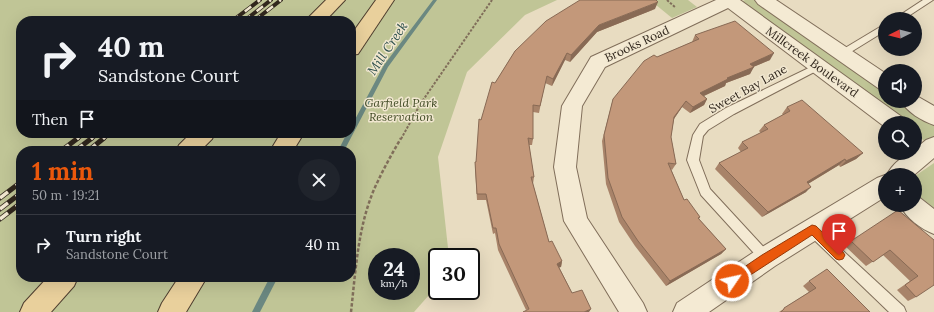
<!DOCTYPE html>
<html lang="en">
<head>
<meta charset="utf-8">
<style>
	:root { --surface:#171b24; --page:#20242c; --text:#f1f3f6; --muted:#9ea1a6; --line:#363941; --accent:#ea580c }
	body { margin:0; font-family:Lora,serif; background:var(--page); color:var(--text); height:100vh; display:flex; flex-direction:column; font-size:15px; white-space:nowrap }
	* { box-sizing:border-box; margin:0 }
	p { font-size:13px; color:var(--muted) }
	.icon { flex:none; width:22px; height:22px; fill:none; stroke:currentColor; stroke-width:2; stroke-linecap:round; stroke-linejoin:round }
	.map { position:relative; flex:1; overflow:hidden }
	.drawer { position:absolute; left:16px; top:146px; width:340px; height:136px; display:flex; flex-direction:column; background:var(--surface); border-radius:16px; box-shadow:0 4px 16px #0002 }
	.drawer>* { flex:none }
	.hud { position:absolute; left:16px; top:16px; width:340px; height:122px; border-radius:16px; box-shadow:0 4px 16px #0002; background:#171b24; color:var(--text); overflow:hidden }
	.needle { width:26px; rotate:264deg }
	.controls { position:absolute; left:878px; top:12px; display:grid; gap:8px }
	.controls a { display:grid; place-items:center; width:44px; height:44px; border-radius:50%; background:var(--surface); box-shadow:0 4px 16px #0002; font-size:20px }
	.speed { position:absolute; left:368px; top:248px; display:flex; gap:8px; font-size:20px; font-weight:700; text-align:center }
	.speed>* { display:grid; place-content:center; width:52px; height:52px; border-radius:50%; background:var(--surface); box-shadow:0 4px 16px #0002; line-height:1 }
	.speed small { font-size:10px; font-weight:400 }
	.speed .limit { border:2px solid #111; border-radius:6px; background:#fff; color:#111 }
	.pin { position:absolute; display:grid; place-items:center; width:34px; height:34px; color:#fff; margin:-41px -17px; border-radius:50% 50% 50% 0; rotate:-45deg; box-shadow:0 0 4px #0007 }
	.pin .icon { rotate:45deg }
	.me { position:absolute; width:44px; margin:-22px; rotate:56deg; stroke-linejoin:round; filter:drop-shadow(0 0 3px #0008) }
	.turn { display:flex; align-items:center; gap:14px; height:84px; padding:0 16px; font-size:18px }
	.turn .icon { width:52px; height:52px; stroke-width:2.5 }
	.turn b { display:block; font-size:28px; line-height:34px }
	.then { display:flex; align-items:center; height:38px; padding:0 16px; background:#0003; gap:8px; font-size:15px }
	.round { display:grid; place-items:center; flex:none; width:42px; height:42px; border-radius:21px; background:var(--page) }
	.summary { display:flex; align-items:center; justify-content:space-between; height:68px; padding:0 16px }
	h1 { font-size:24px; font-weight:700; line-height:30px; color:var(--accent) }
	ul { padding:0; list-style:none }
	li { display:flex; align-items:center; gap:12px; height:60px; padding:0 16px; border-top:1px solid var(--line) }
	li div { flex:1 }
	li b { display:block; font-size:15px }
	li em { font-style:normal }
	.map>svg:first-child { display:block }
	.green { fill:#c0c596; fill-rule:evenodd }
	.lines { fill:none; stroke-linecap:round; stroke-linejoin:round }
	.stream { fill:#6b8881; fill-rule:evenodd }
	.service-casing { stroke:#806e5a; stroke-width:2 }
	.minor-casing { stroke:#806e5a; stroke-width:2 }
	.primary-casing { stroke:#4e3d2e; stroke-width:2 }
	.path-far1 { stroke:#806e5a; stroke-width:2; stroke-dasharray:2.5 1.5; stroke-linecap:butt }
	.path { stroke:#806e5a; stroke-width:2.5; stroke-dasharray:3.5 2; stroke-linecap:butt }
	.service { fill:#f4ead3; fill-rule:evenodd }
	.minor { fill:#f4ead3; fill-rule:evenodd }
	.primary { fill:#e9d09c; fill-rule:evenodd }
	.rail-far1-casing { stroke:#31271d; stroke-width:4 }
	.rail-casing { stroke:#31271d; stroke-width:5 }
	.rail-far1 { stroke:#f1e7d0; stroke-width:2.5; stroke-dasharray:8; stroke-linecap:butt }
	.rail { stroke:#f1e7d0; stroke-width:3.5; stroke-dasharray:10; stroke-linecap:butt }
	.wall { fill:#a88369 }
	.shaded-wall { fill:#886a55 }
	.building { fill:#c3987a; stroke:#886a55 }
	.route { fill:#ea580c; stroke:#983908 }
	.labels { text-anchor:middle; stroke-width:3; stroke-linejoin:round; paint-order:stroke }
	.street-label { font-size:12px; fill:#31271d; stroke:#f1e7d0 }
	.park-label { font-size:12px; font-style:italic; fill:#424c26; stroke:#f1e7d0 }
	.water-label { font-size:13px; font-style:italic; fill:#2e504d; stroke:#f1e7d0 }
</style>
</head>
<body>
<div class="map">
<svg width="934" height="312" viewBox="0 0 934 312">
	<rect width="100%" height="100%" fill="#e8dcc1"/>
	<g class="green">
		<path d="M0,0H557L525,15L467,72L438,157L449,257H437V286L414,312H0ZM21,21H351V133H21ZM21,151H351V277H21ZM377,257H411V291H377Z"/>
		<polygon points="650,0 688,0 697,7 672,18"/>
		<polygon points="745,0 757,0 885,90 885,101 901,101 934,124 934,148 915,134 915,123 899,123 735,4"/>
		<polygon points="934,163 934,208 915,193 915,176"/>
	</g>
	<g class="lines">
		<g class="stream">
			<polygon points="433,0 437,0 388,67 344,151 338,151 347,133 351,133 351,127 384,65"/>
			<polygon points="270,277 278,277 260,312 252,312"/>
		</g>
		<g class="service-casing">
			<g id="service">
				<polygon points="923,0 933,0 904,19 894,19"/>
				<polygon points="885,24 885,31 846,55 840,55 838,53 840,51"/>
				<polygon points="817,64 820,65 822,67 820,69 734,114 708,130 703,136 699,160 710,189 770,254 772,258 770,262 766,264 762,262 701,195 687,160 693,135 700,124 726,108"/>
				<polygon points="812,225 816,226 904,307 906,312 889,312 808,234 806,230 808,226"/>
			</g>
		</g>
		<g class="minor-casing">
			<g id="minor">
				<polygon points="716,0 740,0 902,117 905,123 885,123 885,127 728,8 605,67 582,106 576,167 587,218 643,303 647,312 619,312 564,221 554,167 562,106 591,57"/>
				<polygon points="755,0 776,0 885,73 885,90 878,88 758,4"/>
				<path d="M915,95L934,106V125C922,121 907,112 901,101H915Z"/>
				<path d="M934,137V158L914,175H887C891,166 904,153 915,153V149L926,140Z"/>
				<polygon points="885,175 885,197 775,266 709,312 673,312 677,303 757,250 877,178"/>
				<path d="M915,196L920,198L934,209V234C921,229 906,218 900,205H915Z"/>
			</g>
		</g>
		<g class="primary-casing">
			<g id="primary">
				<polygon points="326,0 345,0 325,21 305,21"/>
				<polygon points="376,0 394,0 358,54 351,55 351,35"/>
				<polygon points="191,133 215,133 212,139 200,151 176,151 179,145"/>
				<polygon points="281,133 304,133 293,151 270,151"/>
				<polygon points="48,277 78,277 74,286 51,312 20,312 24,303"/>
				<polygon points="179,277 207,277 186,312 158,312 162,303"/>
			</g>
		</g>
		<g class="path-far1">
			<polyline points="667,0 676,8"/>
			<polyline points="401,139 421,103 492,0"/>
		</g>
		<path class="path" d="M351,312C356,268 358,221 378,181C385,166 393,152 401,138"/>
		<use href="#service" class="service"/>
		<use href="#minor" class="minor"/>
		<use href="#primary" class="primary"/>
		<g class="rail-far1-casing">
			<g id="rail-far1">
				<polyline points="232,21 260,0"/>
				<polyline points="244,21 271,0"/>
				<polyline points="254,21 281,0"/>
				<polyline points="77,139 85,133"/>
				<polyline points="91,139 99,133"/>
				<polyline points="103,139 111,133"/>
			</g>
		</g>
		<g class="rail-casing">
			<g id="rail">
				<polyline points="61,151 78,138"/>
				<polyline points="75,151 92,138"/>
				<polyline points="88,151 104,138"/>
				<polyline points="0,198 21,182"/>
				<polyline points="0,209 21,193"/>
				<polyline points="0,219 21,203"/>
			</g>
		</g>
		<use href="#rail-far1" class="rail-far1"/>
		<use href="#rail" class="rail"/>
	</g>
	<g class="wall">
		<polygon points="655,9 597,32 570,62 565,60 552,86 545,83 539,113 533,112 533,139 532,145 529,145 534,177 533,184 549,242 562,261 561,267 559,267 572,293 526,310 498,250 495,233 493,234 486,200 477,200 475,168 475,162 476,162 481,120 495,83 515,51"/>
		<polygon points="695,35 770,60 753,67 750,74 726,83 725,86 704,96 707,99 704,105 690,113 682,107 674,119 671,137 676,164 672,170 671,169 684,200 700,217 699,219 726,249 721,254 666,286 635,246 619,222 606,184 602,141 613,99 657,57 692,42"/>
		<polygon points="787,107 863,153 856,159 840,167 839,165 808,184 806,192 762,217 715,169 719,163 741,152 738,148 742,142 761,133 759,131 764,125 783,115 782,114"/>
		<polygon points="934,240 916,297 908,301 897,290 910,281 883,255 866,266 845,246 851,241"/>
		<polygon points="809,281 870,312 779,312 809,292 803,286"/>
	</g>
	<g class="shaded-wall">
		<polygon points="658,2 655,9 597,32 570,62 571,55 599,25"/>
		<polygon points="567,53 565,60 552,86 553,79"/>
		<polygon points="774,53 770,60 746,70 750,64"/>
		<polygon points="754,67 750,74 726,83 725,86 697,99 700,93 727,78"/>
		<polygon points="707,99 704,105 690,113 693,107"/>
		<polygon points="686,101 682,107 671,123 674,117"/>
		<polygon points="863,153 856,159 840,167 846,161"/>
		<polygon points="845,159 839,165 801,188 807,182"/>
		<polygon points="811,187 806,192 762,217 768,212"/>
		<polygon points="726,249 721,254 666,286 670,281"/>
		<polygon points="562,261 561,267 555,269 557,264"/>
		<polygon points="591,309 589,312 584,312"/>
	</g>
	<g class="building">
		<polygon points="580,0 656,0 658,2 599,25 571,55 567,53 553,79 547,76 540,106 533,105 533,139 528,138 534,177 531,177 549,242 552,241 562,261 557,264 572,293 582,290 591,309 584,312 523,312 529,309 499,244 496,228 493,228 486,194 477,194 475,162 476,162 479,119 481,120 492,82 495,83 515,51 546,21"/>
		<polygon points="735,21 774,53 750,64 754,67 727,78 728,79 700,93 707,99 693,107 686,101 674,117 671,137 676,164 668,163 684,200 687,199 700,217 698,218 726,249 670,281 638,241 622,217 608,178 604,135 613,99 644,61 654,55 657,57 699,39 695,35"/>
		<polygon points="802,100 863,153 846,161 845,159 807,182 811,187 768,212 719,163 748,148 742,142 768,129 764,125 790,111 787,107"/>
		<polygon points="898,210 934,240 934,285 916,297 905,285 918,276 890,250 873,262 851,241"/>
		<polygon points="827,269 870,312 781,312 784,309 784,308 816,288 809,281"/>
	</g>
	<polygon class="route" points="812,225 816,226 843,252 845,255 843,259 839,260 836,259 812,235 735,285 732,286 728,285 726,281 728,278 762,255"/>
	<g class="labels">
		<g class="street-label">
			<text transform="translate(637 44) rotate(-25)" y="4">Brooks Road</text>
			<text transform="translate(812 62) rotate(36)" y="4">Millcreek Boulevard</text>
			<text transform="translate(748 89) rotate(-29)" y="4">Sweet Bay Lane</text>
		</g>
		<g class="park-label">
			<text x="401" y="107">Garfield Park<tspan x="401" dy="14">Reservation</tspan></text>
		</g>
		<g class="water-label">
			<text transform="translate(387 48) rotate(-56)" y="5">Mill Creek</text>
		</g>
	</g>
</svg>
<div class="controls">
<a><svg class="needle" viewBox="-14 -14 28 28"><path d="M0-13l5 13h-10z" fill="#e53935"/><path d="M0 13l5-13h-10z" fill="#9ea1a6"/></svg></a>
<a><svg class="icon" aria-label="sound" viewBox="0 0 24 24"><path d="M4 9h4l5-4v14l-5-4H4zM17 9q2 3 0 6"/></svg></a>
<a><svg class="icon" aria-label="search" viewBox="0 0 24 24"><circle cx="10" cy="10" r="6"/><path d="M15 15l6 6"/></svg></a>
<a>+</a>
</div>
<div class="speed"><div>24<small>km/h</small></div><div class="limit">30</div></div>
<div class="pin" style="left:839px;top:255px;background:#d93025"><svg class="icon" aria-label="arrive" viewBox="0 0 24 24"><path d="M6 21V4h12l-3 4 3 4H6"/></svg></div>
<svg class="me" style="left:732px;top:281px" viewBox="-20 -20 40 40"><circle r="17" fill="#ea580c" stroke="#fff" stroke-width="3"/><path d="M0-11L8 9 0 5-8 9z" fill="#fff"/></svg>
<div class="hud">
<div class="turn"><svg class="icon" aria-label="right" viewBox="0 0 24 24"><path d="M7 20v-9h11M14 6l5 5-5 5"/></svg><div><b>40 m</b>Sandstone Court</div></div>
<div class="then">Then<svg class="icon" aria-label="arrive" viewBox="0 0 24 24"><path d="M6 21V4h12l-3 4 3 4H6"/></svg></div>
</div>
<section class="drawer">
<div class="summary"><div><h1>1 min</h1><p>50 m · 19:21</p></div><a class="round"><svg class="icon" aria-label="close" viewBox="0 0 24 24"><path d="M6 6l12 12M18 6L6 18"/></svg></a></div>
<ul>
<li><svg class="icon" aria-label="right" viewBox="0 0 24 24"><path d="M7 20v-9h11M14 6l5 5-5 5"/></svg><div><b>Turn right</b><p>Sandstone Court</p></div><em>40 m</em></li>
</ul>
</section>
</div>
</body>
</html>
